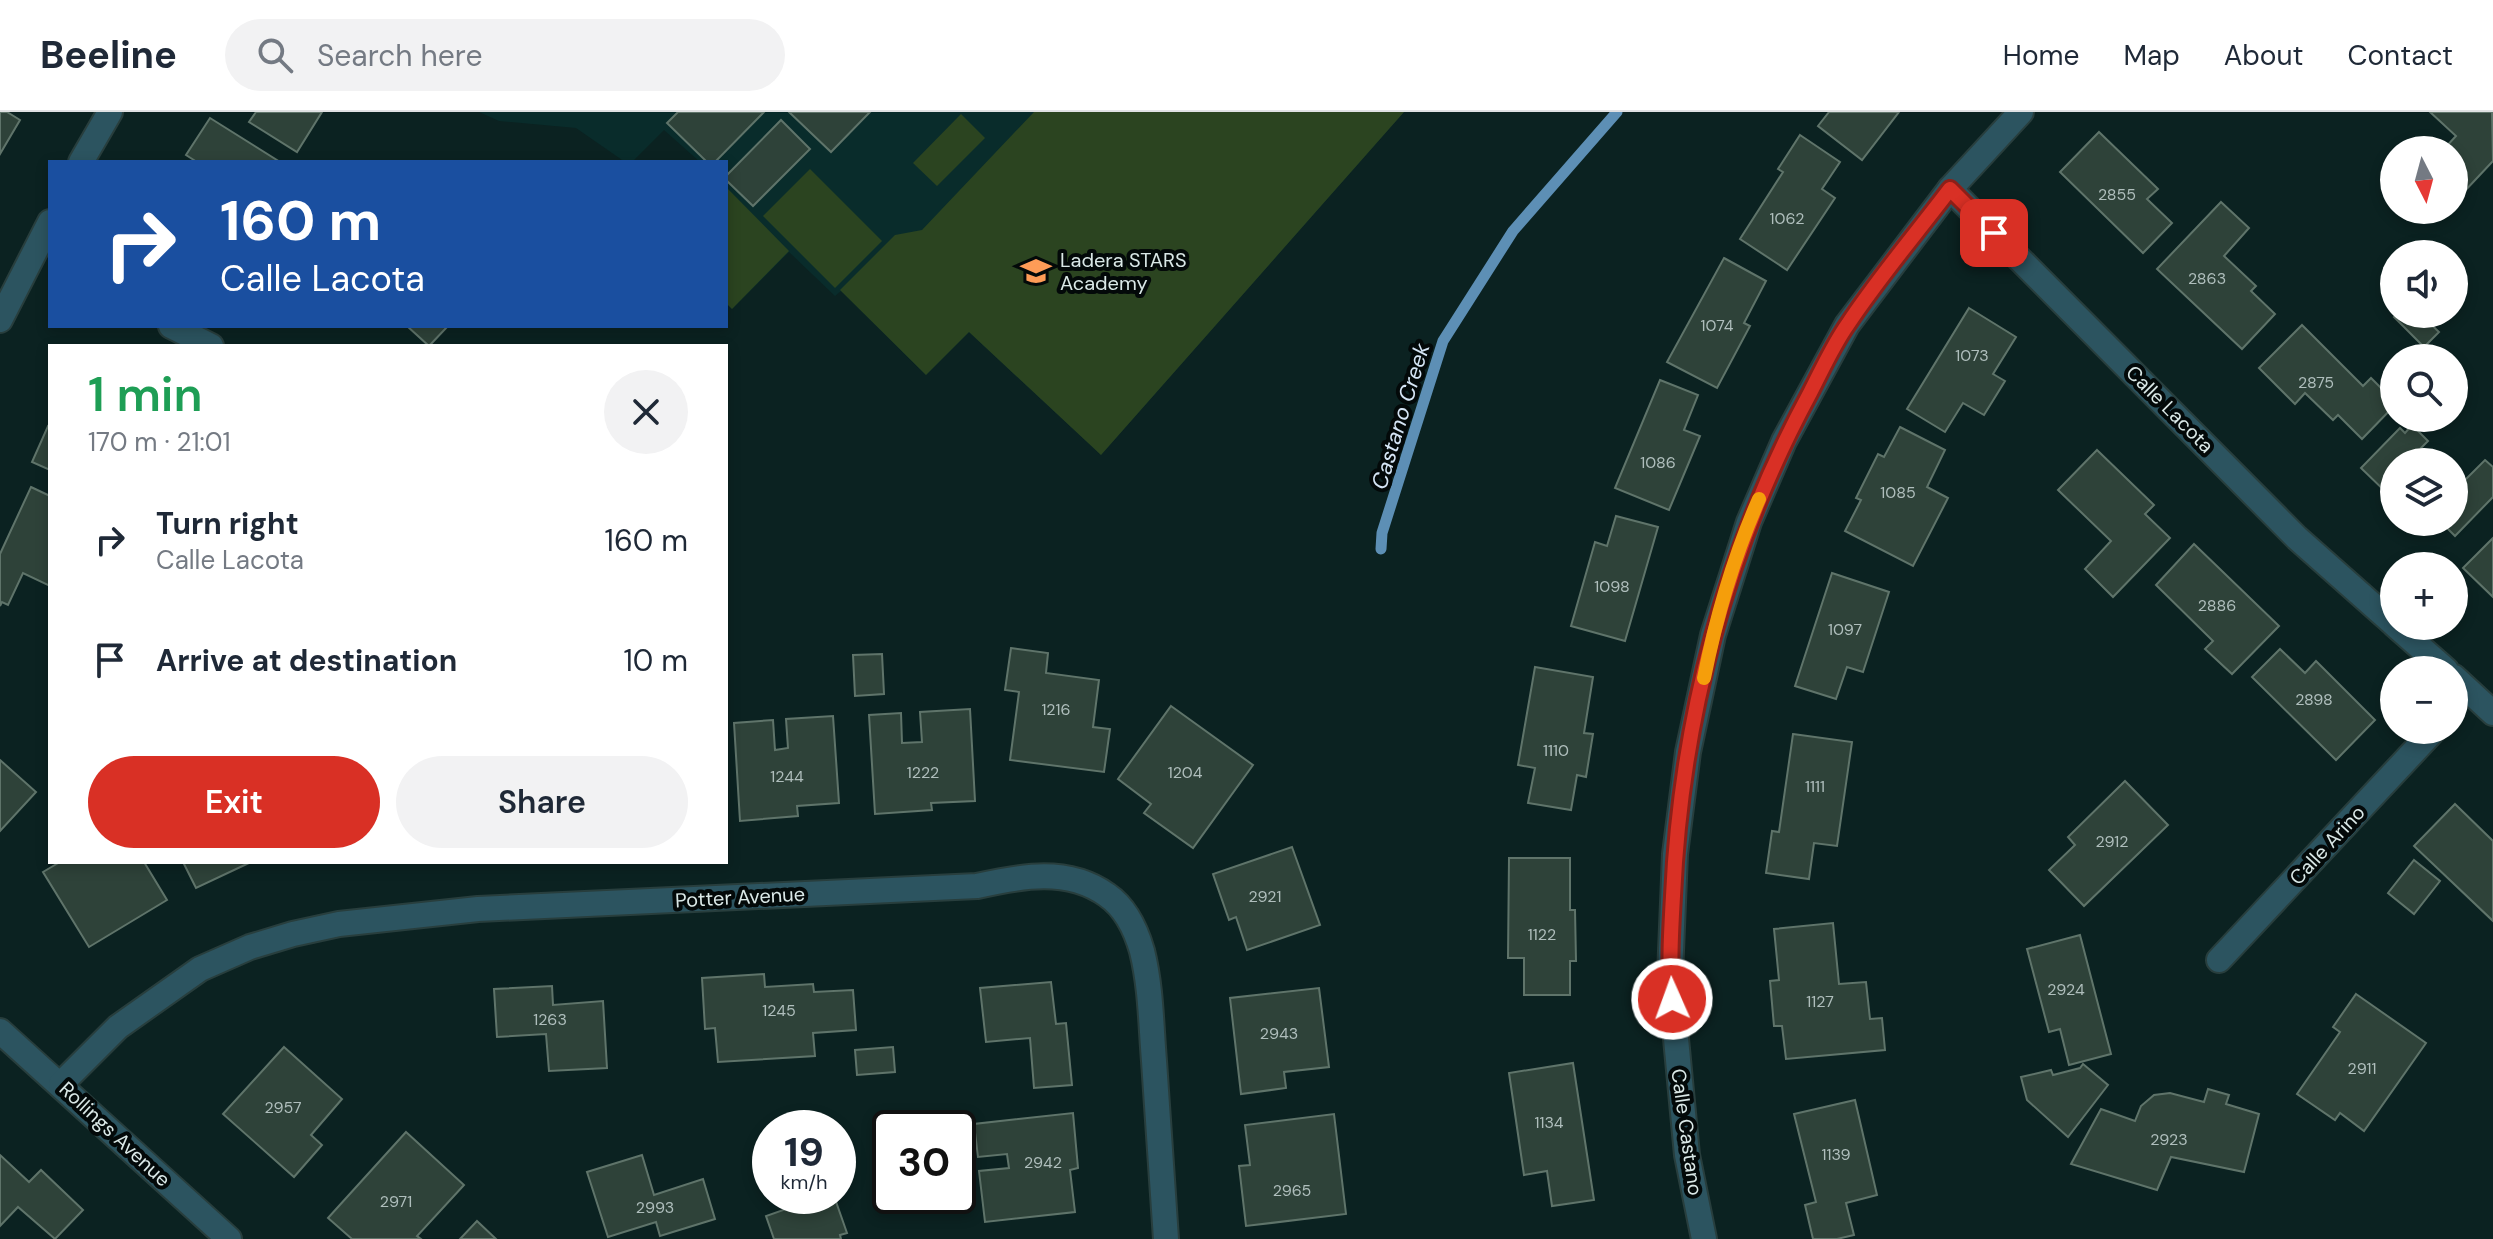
<!DOCTYPE html>
<html lang="en">
<head>
<meta charset="utf-8">
<style>
	:root { --surface:#fff; --page:#f2f2f3; --text:#1f2937; --muted:#747a83; --line:#e0e1e3; --accent:#d93025 }
	body { margin:0; font-family:"DM Sans",sans-serif; background:var(--page); color:var(--text); height:100vh; display:flex; flex-direction:column; font-size:30px; white-space:nowrap }
	* { box-sizing:border-box; margin:0 }
	p { font-size:26px; color:var(--muted) }
	.icon { flex:none; width:44px; height:44px; fill:none; stroke:currentColor; stroke-width:2; stroke-linecap:round; stroke-linejoin:round }
	.map { position:relative; flex:1; overflow:hidden }
	.sheet { position:absolute; left:48px; top:232px; width:680px; height:520px; display:flex; flex-direction:column; background:var(--surface); border-radius:0px; box-shadow:0 4px 12px #0003 }
	.sheet>* { flex:none }
	.top-card { position:absolute; left:48px; top:48px; width:680px; height:168px; border-radius:0px; box-shadow:0 4px 12px #0003; background:#1a4fa0; color:#fff; overflow:hidden }
	.needle { width:52px; rotate:174deg }
	.buttons { position:absolute; left:2380px; top:24px; display:grid; gap:16px }
	.buttons a { display:grid; place-items:center; width:88px; height:88px; border-radius:50%; background:var(--surface); box-shadow:0 4px 12px #0003; font-size:40px }
	.speed { position:absolute; left:752px; top:998px; display:flex; gap:16px; font-size:40px; font-weight:700; text-align:center }
	.speed>* { display:grid; place-content:center; width:104px; height:104px; border-radius:50%; background:var(--surface); box-shadow:0 4px 12px #0003; line-height:1 }
	.speed small { font-size:20px; font-weight:400 }
	.speed .limit { border:4px solid #111; border-radius:12px; background:#fff; color:#111 }
	.pin { position:absolute; display:grid; place-items:center; width:68px; height:68px; color:#fff; margin:-34px; border-radius:16px; box-shadow:0 4px 12px #0006 }
	.me { position:absolute; width:88px; margin:-44px; rotate:358deg; stroke-linejoin:round; filter:drop-shadow(0 0 6px #0008) }
	.turn { display:flex; align-items:center; gap:28px; height:168px; padding:0 40px; font-size:36px }
	.turn .icon { width:104px; height:104px; stroke-width:2.5 }
	.turn b { display:block; font-size:56px; line-height:68px }
	.round { display:grid; place-items:center; flex:none; width:84px; height:84px; border-radius:42px; background:var(--page) }
	.overview { display:flex; align-items:center; justify-content:space-between; height:136px; padding:0 40px }
	h1 { font-size:48px; font-weight:600; line-height:60px; color:#1e9e55 }
	.action { display:flex; gap:16px; margin-top:auto; padding:16px 40px }
	.action a { flex:1; height:92px; border-radius:48px; background:var(--accent); color:#fff; font-size:32px; font-weight:600; line-height:92px; text-align:center }
	.action a+a { background:var(--page); color:var(--text) }
	ul { padding:0; list-style:none }
	li { display:flex; align-items:center; gap:24px; height:120px; padding:0 40px }
	li div { flex:1 }
	li b { display:block; font-size:30px }
	li em { font-style:normal }
	header { display:flex; align-items:center; gap:48px; box-sizing:border-box; height:112px; padding:0 40px; background:var(--surface); border-bottom:2px solid var(--line) }
	header strong { font-size:38px }
	nav { display:flex; gap:44px; margin-inline-start:auto; font-size:28px }
	.search { width:560px; height:72px; background:var(--page); display:flex; align-items:center; gap:20px; box-sizing:border-box; padding:0 28px; border-radius:44px; color:var(--muted); font-size:30px }
	.map>svg:first-child { display:block }
	.built { fill:#092c2b }
	.green { fill:#2b4420 }
	.lines { fill:none; stroke-linecap:round; stroke-linejoin:round }
	.stream { stroke:#5d8fb5; stroke-width:11 }
	.building { fill:#2e4239; stroke:#5f746a; stroke-width:2 }
	.minor-casing { stroke:#283e3d; stroke-width:28 }
	.minor { stroke:#2c5460; stroke-width:24 }
	.route-casing { stroke:#8d1f18; stroke-width:20 }
	.route { stroke:#d93025; stroke-width:14 }
	.slow { stroke:#f59e0b; stroke-width:14 }
	.labels { text-anchor:middle; stroke-width:8; stroke-linejoin:round; paint-order:stroke }
	.number-label { font-size:16px; fill:#afbebc }
	.poi-label { font-size:20px; fill:#dae8e7; stroke:#030909; text-anchor:start }
	.street-label { font-size:20px; fill:#dae8e7; stroke:#030909 }
	.water-label { font-size:22px; font-style:italic; fill:#d5e5f5; stroke:#030909 }
</style>
</head>
<body>
<header>
<strong>Beeline</strong>
<div class="search"><svg class="icon" aria-label="search" viewBox="0 0 24 24"><circle cx="10" cy="10" r="6"/><path d="M15 15l6 6"/></svg>Search here</div>
<nav><a>Home</a><a>Map</a><a>About</a><a>Contact</a></nav>
</header>
<div class="map">
<svg width="2493" height="1127" viewBox="0 0 2493 1127">
	<rect width="100%" height="100%" fill="#0b2221"/>
	<polygon class="built" points="479,0 1404,0 1101,343 969,220 926,263 841,179 835,184 789,140 732,197 726,191 726,50 700,50 664,18 632,50 625,50 576,16 499,9"/>
	<g class="green">
		<polygon points="1034,0 1404,0 1101,343 969,220 926,263 840,178 895,123 922,118"/>
		<polygon points="961,2 985,26 937,74 913,51"/>
		<polygon points="810,57 882,129 835,176 763,104"/>
		<polygon points="726,75 789,139 732,197 726,191"/>
	</g>
	<g class="lines">
		<polyline class="stream" points="1381,437 1382,421 1443,229 1513,119 1617,0"/>
	</g>
	<g class="building">
		<polygon points="0,0 7,0 20,8 0,42"/>
		<polygon points="256,0 322,0 297,40 249,10"/>
		<polygon points="678,0 764,0 715,50 707,50 667,11"/>
		<polygon points="789,0 870,0 831,40"/>
		<polygon points="1829,0 1899,0 1862,48 1818,14"/>
		<polygon points="2430,0 2492,0 2493,49 2462,82 2454,74 2454,38 2443,38 2456,24"/>
		<polygon points="210,6 280,50 197,50 186,43"/>
		<polygon points="781,8 810,37 753,94 726,68 726,64"/>
		<polygon points="2099,20 2158,77 2147,87 2172,111 2143,141 2060,60"/>
		<polygon points="1800,23 1840,50 1822,77 1835,86 1787,158 1740,127 1783,60 1778,57"/>
		<polygon points="2221,90 2249,116 2224,144 2256,174 2251,179 2275,202 2242,237 2157,157"/>
		<polygon points="1724,146 1766,169 1744,211 1750,214 1717,276 1667,250"/>
		<polygon points="1969,196 2016,225 1993,262 2005,269 1984,303 1963,291 1945,320 1907,297"/>
		<polygon points="2397,202 2420,202 2439,220 2424,235 2394,205"/>
		<polygon points="2302,213 2363,274 2371,266 2394,289 2394,294 2362,327 2338,303 2333,308 2305,281 2295,292 2259,256"/>
		<polygon points="407,214 448,214 429,234"/>
		<polygon points="1660,268 1698,283 1684,318 1700,324 1669,398 1615,376"/>
		<polygon points="2412,313 2428,329 2421,336 2436,350 2394,350 2394,388 2361,356 2400,316 2405,321"/>
		<polygon points="48,314 50,315 50,358 32,350"/>
		<polygon points="1900,315 1945,338 1927,375 1948,386 1913,454 1845,419 1861,388 1856,386 1878,342 1884,345"/>
		<polygon points="2097,338 2154,393 2145,402 2170,426 2113,485 2085,457 2111,429 2058,378"/>
		<polygon points="2485,348 2493,355 2493,385 2455,424 2441,410 2454,410 2454,367 2460,373"/>
		<polygon points="31,375 50,384 50,474 23,461 8,493 2,490 0,494 0,442"/>
		<polygon points="1616,404 1658,415 1625,529 1571,514 1595,430 1607,434"/>
		<polygon points="2493,426 2493,485 2463,456"/>
		<polygon points="2194,432 2279,514 2232,562 2205,537 2213,529 2156,473"/>
		<polygon points="1832,461 1889,480 1863,560 1847,555 1836,587 1795,574"/>
		<polygon points="1011,536 1048,541 1046,561 1099,568 1093,615 1110,617 1104,660 1010,648 1019,580 1005,578"/>
		<polygon points="2280,537 2305,561 2316,549 2375,608 2336,648 2252,565"/>
		<polygon points="882,542 884,582 855,584 853,543"/>
		<polygon points="1535,555 1593,565 1584,621 1593,622 1586,665 1577,663 1571,698 1528,691 1535,656 1518,653"/>
		<polygon points="1171,594 1253,653 1193,736 1144,701 1151,692 1118,667"/>
		<polygon points="970,597 975,689 931,691 932,698 875,702 869,603 901,601 902,631 922,630 920,600"/>
		<polygon points="833,604 839,691 797,694 798,704 740,709 734,611 773,608 775,638 788,636 786,607"/>
		<polygon points="1793,622 1852,630 1837,734 1814,731 1809,767 1766,761 1772,719 1779,720"/>
		<polygon points="0,648 36,680 0,719"/>
		<polygon points="2125,669 2168,713 2084,794 2049,758 2075,733 2068,725"/>
		<polygon points="2455,692 2493,729 2493,809 2414,734"/>
		<polygon points="1292,735 1320,813 1247,838 1236,805 1229,808 1213,762"/>
		<polygon points="1509,746 1570,746 1570,798 1575,798 1576,849 1570,849 1570,883 1524,883 1524,846 1508,846"/>
		<polygon points="2414,748 2440,769 2414,802 2388,781"/>
		<polygon points="60,750 144,750 167,788 89,835 43,760"/>
		<polygon points="183,750 251,750 196,776"/>
		<polygon points="1833,811 1839,872 1866,870 1870,907 1882,906 1885,938 1786,947 1782,914 1774,914 1770,869 1779,868 1774,817"/>
		<polygon points="2080,823 2111,942 2069,953 2060,917 2049,920 2027,837"/>
		<polygon points="764,862 765,875 813,872 814,880 853,878 856,918 813,921 815,944 718,950 715,916 705,917 702,866"/>
		<polygon points="1051,870 1056,912 1066,911 1072,973 1034,976 1030,926 986,930 980,876"/>
		<polygon points="552,874 553,893 603,889 607,956 549,959 546,922 497,925 494,877"/>
		<polygon points="1319,876 1329,955 1284,960 1286,976 1241,982 1230,886"/>
		<polygon points="2356,882 2426,931 2364,1019 2340,1001 2335,1008 2297,982 2340,920 2333,915"/>
		<polygon points="284,935 342,987 311,1023 322,1033 294,1065 223,1002"/>
		<polygon points="893,935 895,960 857,963 855,938"/>
		<polygon points="1573,951 1594,1088 1552,1094 1547,1059 1524,1063 1509,961"/>
		<polygon points="2083,952 2108,973 2068,1025 2027,988 2021,965 2051,958 2053,963 2080,956"/>
		<polygon points="2208,977 2229,983 2226,992 2259,1002 2244,1060 2171,1045 2157,1078 2071,1052 2101,997 2135,1009 2141,994 2154,983 2170,981 2204,990"/>
		<polygon points="1855,988 1877,1083 1846,1091 1854,1123 1837,1127 1813,1127 1805,1093 1816,1090 1794,1002"/>
		<polygon points="1073,1001 1078,1056 1070,1058 1075,1100 985,1110 979,1059 1009,1056 1007,1042 978,1045 974,1012"/>
		<polygon points="1334,1002 1346,1102 1246,1114 1239,1054 1250,1053 1245,1013"/>
		<polygon points="406,1020 464,1073 417,1124 421,1127 352,1127 328,1106"/>
		<polygon points="0,1043 29,1070 41,1058 83,1098 55,1127 18,1095 0,1114"/>
		<polygon points="642,1043 654,1083 703,1067 715,1107 660,1124 656,1110 608,1125 587,1060"/>
		<polygon points="823,1084 834,1084 847,1121 840,1123 841,1127 774,1127 766,1104"/>
		<polygon points="477,1109 496,1127 460,1127"/>
	</g>
	<g class="lines">
		<g class="minor-casing">
			<g id="minor">
				<polyline points="81,50 110,0"/>
				<polyline points="1950,77 2297,426 2394,512"/>
				<polyline points="0,208 50,110"/>
				<polyline points="171,214 211,234"/>
				<polyline points="2396,514 2446,558"/>
				<polyline points="2454,565 2493,601"/>
				<polyline points="2219,848 2434,618"/>
				<polyline points="0,919 229,1127"/>
				<path d="M61,972L118,915L200,857L250,835L293,822L339,812L478,797L977,774C1021,764 1068,755 1107,783C1126,796 1136,818 1142,839C1151,875 1151,913 1154,949C1158,1008 1162,1068 1166,1127"/>
				<polyline points="1704,1127 1687,1043 1670,863 1675,742 1688,640 1713,523 1749,410 1784,329 1847,213 1950,77 2021,0"/>
			</g>
		</g>
		<use href="#minor" class="minor"/>
	</g>
	<g class="lines">
		<g class="route-casing">
			<path id="route" d="M1672,887C1669,853 1671,819 1673,784C1681,608 1726,436 1810,281C1822,258 1833,233 1848,212C1879,165 1916,122 1950,77L1994,121"/>
		</g>
		<use href="#route" class="route"/>
		<path class="slow" d="M1704,566C1716,506 1734,444 1759,387"/>
	</g>
	<defs>
		<g id="school-bare" transform="scale(2.4)"><path d="M0-5L7-2L0 1L-7-2ZM-4 1L0 2.5L4 1V4Q0 6-4 4Z" fill="#fe9c57" stroke="#030909" stroke-width="2.5" paint-order="stroke"/></g>
	</defs>
	<g fill-rule="evenodd">
		<use href="#school-bare" x="1036" y="159"/>
	</g>
	<g class="labels">
		<g class="number-label">
			<text x="2117" y="88">2855</text>
			<text x="1787" y="112">1062</text>
			<text x="2207" y="172">2863</text>
			<text x="1717" y="219">1074</text>
			<text x="1972" y="249">1073</text>
			<text x="2316" y="276">2875</text>
			<text x="1658" y="356">1086</text>
			<text x="1898" y="386">1085</text>
			<text x="1612" y="480">1098</text>
			<text x="2217" y="499">2886</text>
			<text x="1845" y="523">1097</text>
			<text x="2314" y="593">2898</text>
			<text x="1056" y="603">1216</text>
			<text x="1556" y="644">1110</text>
			<text x="923" y="666">1222</text>
			<text x="1185" y="666">1204</text>
			<text x="787" y="670">1244</text>
			<text x="1815" y="680">1111</text>
			<text x="2112" y="735">2912</text>
			<text x="1265" y="790">2921</text>
			<text x="1542" y="828">1122</text>
			<text x="2066" y="883">2924</text>
			<text x="1820" y="895">1127</text>
			<text x="779" y="904">1245</text>
			<text x="550" y="913">1263</text>
			<text x="1279" y="927">2943</text>
			<text x="2362" y="962">2911</text>
			<text x="283" y="1001">2957</text>
			<text x="1549" y="1016">1134</text>
			<text x="2169" y="1033">2923</text>
			<text x="1836" y="1048">1139</text>
			<text x="1043" y="1056">2942</text>
			<text x="1292" y="1084">2965</text>
			<text x="396" y="1095">2971</text>
			<text x="655" y="1101">2993</text>
		</g>
		<g class="poi-label">
			<text x="1060" y="155">Ladera STARS<tspan x="1060" dy="23">Academy</tspan></text>
		</g>
		<g class="street-label">
			<text transform="translate(2170 297) rotate(45)" y="7">Calle Lacota</text>
			<text transform="translate(2327 733) rotate(-47)" y="7">Calle Arino</text>
			<text transform="translate(740 785) rotate(-3)" y="7">Potter Avenue</text>
			<text transform="translate(1687 1020) rotate(82)" y="7">Calle Castano</text>
			<text transform="translate(115 1022) rotate(43)" y="7">Rollings Avenue</text>
		</g>
		<g class="water-label">
			<text transform="translate(1400 304) rotate(-73)" y="8">Castano Creek</text>
		</g>
	</g>
</svg>
<div class="buttons">
<a><svg class="needle" viewBox="-14 -14 28 28"><path d="M0-13l5 13h-10z" fill="#e53935"/><path d="M0 13l5-13h-10z" fill="#747a83"/></svg></a>
<a><svg class="icon" aria-label="sound" viewBox="0 0 24 24"><path d="M4 9h4l5-4v14l-5-4H4zM17 9q2 3 0 6"/></svg></a>
<a><svg class="icon" aria-label="search" viewBox="0 0 24 24"><circle cx="10" cy="10" r="6"/><path d="M15 15l6 6"/></svg></a>
<a><svg class="icon" aria-label="layers" viewBox="0 0 24 24"><path d="M12 4l9 5-9 5-9-5zM3 14l9 5 9-5"/></svg></a>
<a>+</a>
<a>−</a>
</div>
<div class="speed"><div>19<small>km/h</small></div><div class="limit">30</div></div>
<div class="pin" style="left:1994px;top:121px;background:#d93025"><svg class="icon" aria-label="arrive" viewBox="0 0 24 24"><path d="M6 21V4h12l-3 4 3 4H6"/></svg></div>
<svg class="me" style="left:1672px;top:887px" viewBox="-20 -20 40 40"><circle r="17" fill="#d93025" stroke="#fff" stroke-width="3"/><path d="M0-11L8 9 0 5-8 9z" fill="#fff"/></svg>
<div class="top-card">
<div class="turn"><svg class="icon" aria-label="right" viewBox="0 0 24 24"><path d="M7 20v-9h11M14 6l5 5-5 5"/></svg><div><b>160 m</b>Calle Lacota</div></div>
</div>
<section class="sheet">
<div class="overview"><div><h1>1 min</h1><p>170 m · 21:01</p></div><a class="round"><svg class="icon" aria-label="close" viewBox="0 0 24 24"><path d="M6 6l12 12M18 6L6 18"/></svg></a></div>
<ul>
<li><svg class="icon" aria-label="right" viewBox="0 0 24 24"><path d="M7 20v-9h11M14 6l5 5-5 5"/></svg><div><b>Turn right</b><p>Calle Lacota</p></div><em>160 m</em></li>
<li><svg class="icon" aria-label="arrive" viewBox="0 0 24 24"><path d="M6 21V4h12l-3 4 3 4H6"/></svg><div><b>Arrive at destination</b></div><em>10 m</em></li>
</ul>
<div class="action"><a>Exit</a><a>Share</a></div>
</section>
</div>
</body>
</html>
